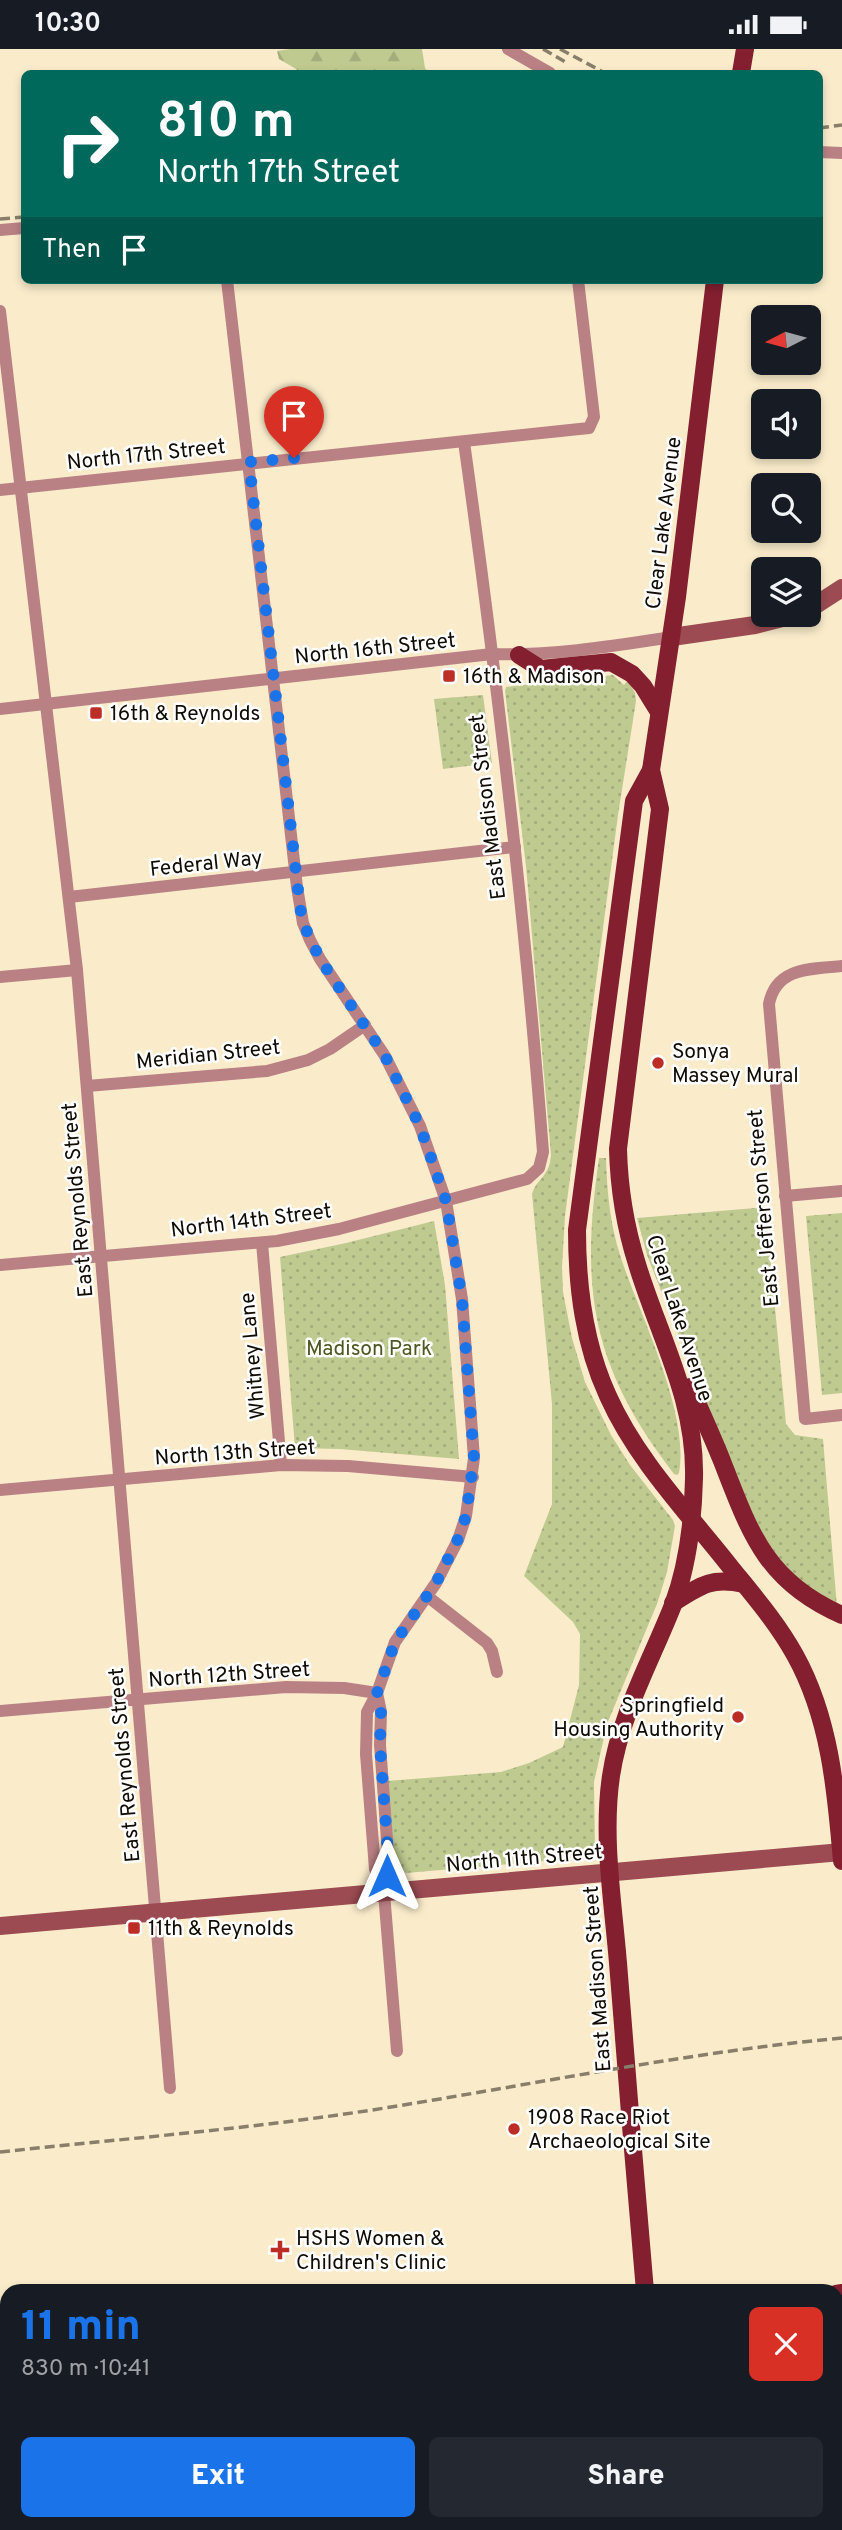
<!DOCTYPE html>
<html lang="en">
<head>
<meta charset="utf-8">
<style>
	:root { --surface:#171b24; --page:#242831; --text:#f1f3f6; --muted:#9ea1a6; --accent:#1a73e8 }
	body { margin:0; font-family:Overpass,sans-serif; background:var(--page); color:var(--text); height:100vh; display:flex; flex-direction:column; font-size:26px; white-space:nowrap }
	* { box-sizing:border-box; margin:0 }
	p { font-size:23px; color:var(--muted) }
	.icon { flex:none; width:38px; height:38px; fill:none; stroke:currentColor; stroke-width:2; stroke-linecap:round; stroke-linejoin:round }
	.map { position:relative; flex:1; overflow:hidden }
	.panel { position:absolute; left:0px; top:2235px; width:844px; height:247px; display:flex; flex-direction:column; background:var(--surface); border-radius:21px 21px 0 0; box-shadow:0 4px 10px #0003 }
	.panel>* { flex:none }
	.hud { position:absolute; left:21px; top:21px; width:802px; height:214px; border-radius:10px; box-shadow:0 4px 10px #0003; background:#00695c; color:#fff; overflow:hidden }
	.needle { width:46px; rotate:264deg }
	.tools { position:absolute; left:751px; top:256px; display:grid; gap:14px }
	.tools a { display:grid; place-items:center; width:70px; height:70px; border-radius:10px; background:var(--surface); box-shadow:0 4px 10px #0003; font-size:35px }
	.pin { position:absolute; display:grid; place-items:center; width:60px; height:60px; color:#fff; margin:-72px -30px; border-radius:50% 50% 50% 0; rotate:-45deg; box-shadow:0 0 7px #0007 }
	.pin .icon { rotate:45deg }
	.me { position:absolute; width:77px; margin:-38px; rotate:0deg; stroke-linejoin:round; filter:drop-shadow(0 0 5px #0008) }
	.turn { display:flex; align-items:center; gap:24px; height:147px; padding:0 21px; font-size:32px }
	.turn .icon { width:91px; height:91px; stroke-width:2.5 }
	.turn b { display:block; font-size:49px; line-height:60px }
	.then { display:flex; align-items:center; height:66px; padding:0 21px; background:#0003; gap:14px; font-size:26px }
	.round { display:grid; place-items:center; flex:none; width:74px; height:74px; border-radius:10px; background:var(--page) }
	.overview { display:flex; align-items:center; justify-content:space-between; height:119px; padding:0 21px }
	h1 { font-size:42px; font-weight:800; line-height:52px; color:var(--accent) }
	.cta { display:flex; gap:14px; margin-top:auto; padding:14px 21px }
	.cta a { flex:1; height:80px; border-radius:10px; background:var(--accent); color:#fff; font-size:28px; font-weight:800; line-height:80px; text-align:center }
	.cta a+a { background:var(--page); color:var(--text) }
	.status { display:flex; justify-content:space-between; align-items:center; height:49px; padding:0 35px; background:var(--surface); direction:ltr }
	.status svg { height:19px; fill:currentColor }
	.map>svg:first-child { display:block }
	.green { fill:url(#green-dots) }
	.forest { fill:url(#forest-firs) }
	.lines { fill:none; stroke-linecap:round; stroke-linejoin:round }
	.street { stroke:#ba8184; stroke-width:12 }
	.secondary { stroke:#9c4b52; stroke-width:18 }
	.primary { stroke:#841f30; stroke-width:18 }
	.rail { stroke:#887e69; stroke-width:3.5; stroke-dasharray:10 5; stroke-linecap:butt }
	.route { stroke:#1a73e8; stroke-width:12; stroke-dasharray:0 21.6 }
	.poi-dot { fill:#bb2d25; stroke:#fff; stroke-width:2.5 }
	.labels { text-anchor:middle; stroke-width:5; stroke-linejoin:round; paint-order:stroke }
	.street-label { font-size:21px; fill:#110c03; stroke:#fff }
	.poi-label { font-size:21px; fill:#110c03; stroke:#fff; text-anchor:start }
	.park-label { font-size:21px; fill:#4e5721; stroke:#fff }
</style>
</head>
<body>
<div class="status"><b>10:30</b><svg viewBox="0 0 49 12"><path d="M0 12V9h3v3zM5 12V6h3v6zM10 12V3h3v9zM15 12V0h3v12zM26 1h20v11H26zM47 4h2v5h-2z"/></svg></div>
<div class="map">
<svg width="842" height="2481" viewBox="0 0 842 2481">
	<defs>
		<pattern id="green-dots" width="8" height="8" patternUnits="userSpaceOnUse" patternTransform="scale(1.75)"><rect width="8" height="8" fill="#bfca90"/><path d="M2 2h.1M6 6h.1" fill="none" stroke="#a3ac7b" stroke-width="1.8" stroke-linecap="round"/></pattern>
		<pattern id="forest-firs" width="22" height="20" patternUnits="userSpaceOnUse" patternTransform="scale(1.75)"><rect width="22" height="20" fill="#bfca90"/><path d="M5 1l3.5 6h-7zM16 11l3.5 6h-7z" fill="#a3ac7b"/></pattern>
	</defs>
	<rect width="100%" height="100%" fill="#faeccb"/>
	<g class="green">
		<path d="M613,626L624,636L628,631L635,644L636,652L618,766L565,1167L562,1218L563,1243L572,1289L585,1333L611,1386L630,1416L673,1471L675,1477L667,1523L657,1555L607,1675L594,1733L595,1802L593,1808L406,1824C386,1809 389,1757 387,1732L501,1723L529,1714L563,1698L579,1636L580,1585L573,1573L524,1527L552,1455V1355L532,1145C537,1129 550,1127 551,1106L526,817L505,642L506,638Z"/>
		<polygon points="483,646 492,714 443,720 434,650"/>
		<path d="M599,1109H606C607,1143 610,1174 620,1206C639,1265 690,1363 679,1424L677,1426L674,1425C591,1317 580,1241 599,1109Z"/>
		<polygon points="755,1159 765,1160 766,1163 786,1375 795,1386 823,1390 837,1558 824,1551 773,1509 739,1441 647,1206 637,1169"/>
		<polygon points="842,1164 842,1344 822,1346 806,1167"/>
		<polygon points="434,1172 445,1236 459,1410 340,1400 295,1399 280,1208 346,1194"/>
	</g>
	<polygon class="forest" points="290,0 422,0 425,19 429,24 299,24 296,20 279,10 277,2"/>
	<g class="lines">
		<g class="street">
			<polyline points="508,0 550,24"/>
			<polyline points="819,103 842,104"/>
			<polyline points="0,181 24,179"/>
			<polyline points="227,231 297,838 303,874 310,891 320,910 385,1007 420,1077 446,1152 462,1250 474,1409 466,1467 458,1491 436,1534 395,1593 377,1644 367,1663 366,1705 375,1820 384,1844"/>
			<polyline points="0,262 77,921 170,2039"/>
			<polyline points="0,441 589,379 594,368 578,231"/>
			<path d="M0,660L492,605C552,607 613,597 672,588"/>
			<polyline points="69,848 515,798"/>
			<path d="M842,917C811,920 776,918 769,955L805,1370L842,1366"/>
			<polyline points="0,928 77,921"/>
			<polyline points="87,1037 267,1022 308,1011 330,1000 365,976"/>
			<polyline points="785,1147 842,1142"/>
			<polyline points="262,1194 281,1416"/>
			<path d="M0,1216L277,1192L339,1180L527,1130L539,1119L543,1103C525,865 497,629 464,393"/>
			<polyline points="0,1441 281,1416 348,1417 473,1428"/>
			<polyline points="427,1547 487,1594 492,1602 497,1623"/>
			<polyline points="377,1644 381,1663 380,1696 389,1818 384,1844 397,2002"/>
			<polyline points="0,1662 286,1638 344,1639 377,1644"/>
		</g>
		<g class="secondary">
			<polyline points="808,561 842,539"/>
			<polyline points="672,588 755,576 798,565"/>
			<polyline points="0,1877 842,1803"/>
		</g>
		<g class="primary">
			<polyline points="741,24 745,0"/>
			<polyline points="519,606 541,620 611,613 632,625 643,637 659,663"/>
			<path d="M651,721L634,752L577,1181C577,1239 584,1295 608,1347C637,1412 689,1465 732,1520C754,1547 778,1575 795,1606C830,1669 836,1741 842,1812"/>
			<path d="M690,1338C701,1363 712,1387 722,1412C750,1484 766,1533 842,1566"/>
			<path d="M673,1554C701,1536 711,1528 744,1535"/>
			<path d="M645,2242C635,2133 627,2023 618,1914C613,1853 602,1788 611,1727C620,1666 651,1612 673,1556C688,1516 693,1472 694,1429C696,1350 659,1288 637,1215C625,1177 619,1140 618,1100L660,760L651,721L677,548L715,231"/>
			<polyline points="836,2245 842,2244"/>
			<polyline points="0,2316 7,2316"/>
			<polyline points="664,2474 665,2481"/>
		</g>
		<g class="rail">
			<polyline points="543,0 567,14"/>
			<polyline points="560,0 605,24"/>
			<polyline points="819,79 842,76"/>
			<polyline points="0,170 24,168"/>
			<path d="M0,2103C130,2089 261,2079 391,2058C541,2034 690,2003 842,1989"/>
		</g>
	</g>
	<g class="lines">
		<polyline class="route" points="294,409 249,413 300,858 303,874 320,910 385,1007 420,1077 446,1152 462,1250 474,1409 466,1467 458,1490 436,1534 395,1593 377,1644 381,1663 380,1696 389,1818 387,1827"/>
	</g>
	<g class="poi-dot">
		<rect x="442" y="620" width="14" height="14" rx="3.5"/>
		<rect x="89" y="657" width="14" height="14" rx="3.5"/>
		<circle cx="658" cy="1014" r="7"/>
		<circle cx="738" cy="1668" r="7"/>
		<rect x="127" y="1872" width="14" height="14" rx="3.5"/>
		<circle cx="514" cy="2080" r="7"/>
		<path d="M276.5 2190.5h7v7h7v7h-7v7h-7v-7h-7v-7h7z"/>
	</g>
	<g class="labels">
		<g class="street-label">
			<text transform="translate(146 405) rotate(-6)" y="7">North 17th Street</text>
			<text transform="translate(663 474) rotate(-83)" y="7">Clear Lake Avenue</text>
			<text transform="translate(375 599) rotate(-6)" y="7">North 16th Street</text>
			<text transform="translate(487 758) rotate(-97)" y="7">East Madison Street</text>
			<text transform="translate(206 814) rotate(-6)" y="7">Federal Way</text>
			<text transform="translate(208 1005) rotate(-6)" y="7">Meridian Street</text>
			<text transform="translate(77 1151) rotate(-95)" y="7">East Reynolds Street</text>
			<text transform="translate(763 1159) rotate(-95)" y="7">East Jefferson Street</text>
			<text transform="translate(251 1171) rotate(-7)" y="7">North 14th Street</text>
			<text transform="translate(680 1269) rotate(72)" y="7">Clear Lake Avenue</text>
			<text transform="translate(252 1307) rotate(-95)" y="7">Whitney Lane</text>
			<text transform="translate(235 1403) rotate(-4)" y="7">North 13th Street</text>
			<text transform="translate(229 1625) rotate(-4)" y="7">North 12th Street</text>
			<text transform="translate(124 1716) rotate(-95)" y="7">East Reynolds Street</text>
			<text transform="translate(524 1809) rotate(-5)" y="7">North 11th Street</text>
			<text transform="translate(597 1930) rotate(-94)" y="7">East Madison Street</text>
		</g>
		<g class="poi-label">
			<text x="463" y="634">16th &amp; Madison</text>
			<text x="110" y="671">16th &amp; Reynolds</text>
			<text x="672" y="1009">Sonya<tspan x="672" dy="24">Massey Mural</tspan></text>
			<text x="724" y="1663" text-anchor="end">Springfield<tspan x="724" dy="24">Housing Authority</tspan></text>
			<text x="148" y="1886">11th &amp; Reynolds</text>
			<text x="528" y="2075">1908 Race Riot<tspan x="528" dy="24">Archaeological Site</tspan></text>
			<text x="296" y="2196">HSHS Women &amp;<tspan x="296" dy="24">Children's Clinic</tspan></text>
		</g>
		<g class="park-label">
			<text x="369" y="1306">Madison Park</text>
		</g>
	</g>
</svg>
<div class="tools">
<a><svg class="needle" viewBox="-14 -14 28 28"><path d="M0-13l5 13h-10z" fill="#e53935"/><path d="M0 13l5-13h-10z" fill="#9ea1a6"/></svg></a>
<a><svg class="icon" aria-label="sound" viewBox="0 0 24 24"><path d="M4 9h4l5-4v14l-5-4H4zM17 9q2 3 0 6"/></svg></a>
<a><svg class="icon" aria-label="search" viewBox="0 0 24 24"><circle cx="10" cy="10" r="6"/><path d="M15 15l6 6"/></svg></a>
<a><svg class="icon" aria-label="layers" viewBox="0 0 24 24"><path d="M12 4l9 5-9 5-9-5zM3 14l9 5 9-5"/></svg></a>
</div>
<div class="pin" style="left:294px;top:409px;background:#d93025"><svg class="icon" aria-label="arrive" viewBox="0 0 24 24"><path d="M6 21V4h12l-3 4 3 4H6"/></svg></div>
<svg class="me" style="left:387px;top:1827px" viewBox="-20 -20 40 40"><path d="M0-17L14 15 0 8-14 15z" fill="#1a73e8" stroke="#fff" stroke-width="4"/></svg>
<div class="hud">
<div class="turn"><svg class="icon" aria-label="right" viewBox="0 0 24 24"><path d="M7 20v-9h11M14 6l5 5-5 5"/></svg><div><b>810 m</b>North 17th Street</div></div>
<div class="then">Then<svg class="icon" aria-label="arrive" viewBox="0 0 24 24"><path d="M6 21V4h12l-3 4 3 4H6"/></svg></div>
</div>
<section class="panel">
<div class="overview"><div><h1>11 min</h1><p>830 m · 10:41</p></div><a class="round" style="background:#d93025;color:#fff"><svg class="icon" aria-label="close" viewBox="0 0 24 24"><path d="M6 6l12 12M18 6L6 18"/></svg></a></div>
<div class="cta"><a>Exit</a><a>Share</a></div>
</section>
</div>
</body>
</html>
